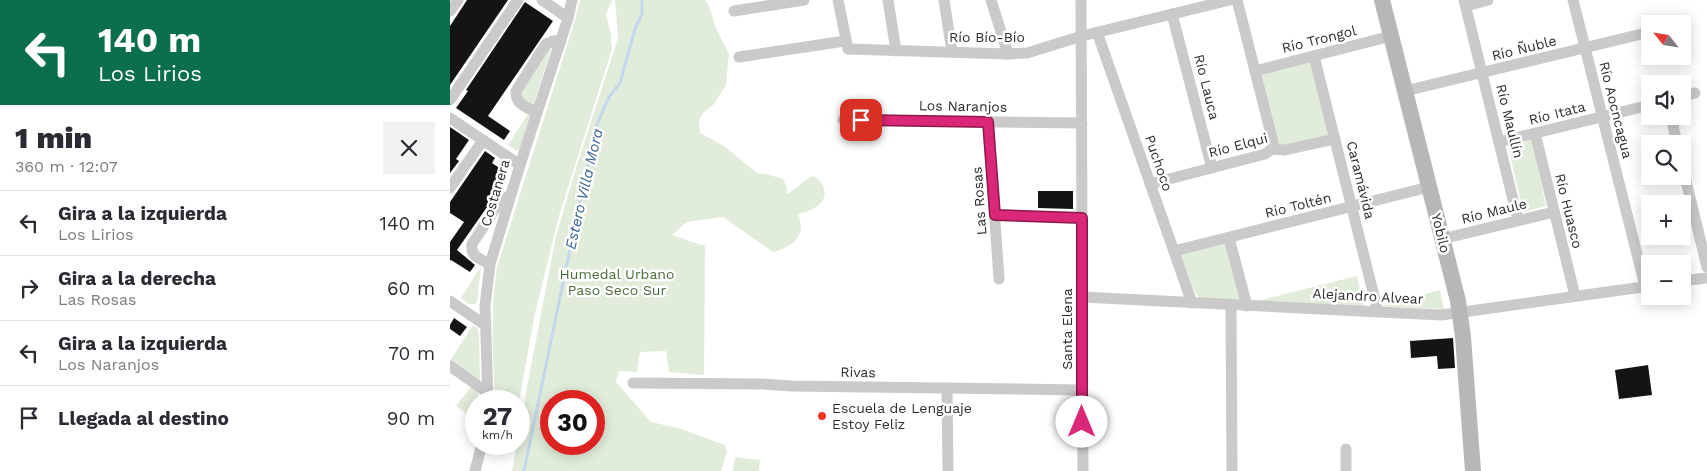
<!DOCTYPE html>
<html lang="es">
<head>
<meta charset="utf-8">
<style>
	:root { --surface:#fff; --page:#f2f2f3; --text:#2b2b33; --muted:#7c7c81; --line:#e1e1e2 }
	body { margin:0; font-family:"Work Sans",sans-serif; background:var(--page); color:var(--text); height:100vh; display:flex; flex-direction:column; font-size:19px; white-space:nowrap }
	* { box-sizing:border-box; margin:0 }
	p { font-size:16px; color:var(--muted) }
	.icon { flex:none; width:28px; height:28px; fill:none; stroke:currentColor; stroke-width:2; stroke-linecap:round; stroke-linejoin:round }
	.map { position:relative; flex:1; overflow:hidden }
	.panel { display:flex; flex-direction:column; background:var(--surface); width:450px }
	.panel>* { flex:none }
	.top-card { background:#0b6e4f; color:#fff; overflow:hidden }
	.needle { width:32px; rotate:300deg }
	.fabs { position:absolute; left:1191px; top:15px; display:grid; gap:10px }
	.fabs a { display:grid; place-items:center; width:50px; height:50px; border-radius:0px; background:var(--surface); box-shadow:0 2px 12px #0003; font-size:25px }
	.speed { position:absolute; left:15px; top:390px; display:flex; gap:10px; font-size:25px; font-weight:700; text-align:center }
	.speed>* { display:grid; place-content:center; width:65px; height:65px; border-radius:50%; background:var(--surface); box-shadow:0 2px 12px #0003; line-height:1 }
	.speed small { font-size:12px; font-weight:400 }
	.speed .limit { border:8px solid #d22; background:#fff; color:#111 }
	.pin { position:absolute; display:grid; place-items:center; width:42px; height:42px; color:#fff; margin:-21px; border-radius:10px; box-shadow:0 2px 8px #0006 }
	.me { position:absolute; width:55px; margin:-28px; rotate:0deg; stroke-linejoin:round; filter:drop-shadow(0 0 4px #0008) }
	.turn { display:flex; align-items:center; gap:18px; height:105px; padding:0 15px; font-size:22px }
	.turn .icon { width:65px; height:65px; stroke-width:2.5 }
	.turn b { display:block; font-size:35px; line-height:42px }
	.round { display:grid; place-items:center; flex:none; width:52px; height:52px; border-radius:0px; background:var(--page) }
	.overview { display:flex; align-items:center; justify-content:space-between; height:85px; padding:0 15px }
	h1 { font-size:30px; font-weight:800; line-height:38px }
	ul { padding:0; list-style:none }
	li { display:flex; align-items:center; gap:15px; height:65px; padding:0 15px; border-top:1px solid var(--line) }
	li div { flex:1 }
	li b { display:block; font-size:19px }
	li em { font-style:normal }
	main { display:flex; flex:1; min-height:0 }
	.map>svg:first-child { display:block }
	.green { fill:#e1ecda; fill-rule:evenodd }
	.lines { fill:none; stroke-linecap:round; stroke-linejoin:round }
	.stream { stroke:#c5d7ed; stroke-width:3 }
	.building { fill:#141414 }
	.minor { stroke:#cacaca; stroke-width:11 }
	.secondary { stroke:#b7b7b7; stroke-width:16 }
	.route-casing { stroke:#8e194d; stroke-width:12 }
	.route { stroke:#db2777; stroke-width:9 }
	.poi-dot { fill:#f03424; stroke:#fff; stroke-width:2 }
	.labels { text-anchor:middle; stroke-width:5; stroke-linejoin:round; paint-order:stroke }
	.street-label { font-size:14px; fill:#2d2d2d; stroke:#fff }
	.park-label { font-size:14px; fill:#496c38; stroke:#fff }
	.poi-label { font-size:14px; fill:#2d2d2d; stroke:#fff; text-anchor:start }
	.water-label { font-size:15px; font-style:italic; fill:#376294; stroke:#fff }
</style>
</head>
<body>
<main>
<section class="panel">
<div class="top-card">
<div class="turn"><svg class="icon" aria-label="left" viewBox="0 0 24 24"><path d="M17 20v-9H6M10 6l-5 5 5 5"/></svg><div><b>140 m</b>Los Lirios</div></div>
</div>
<div class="overview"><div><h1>1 min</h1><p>360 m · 12:07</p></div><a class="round"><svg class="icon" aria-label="close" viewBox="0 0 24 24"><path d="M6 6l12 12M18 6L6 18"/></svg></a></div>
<ul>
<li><svg class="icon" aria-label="left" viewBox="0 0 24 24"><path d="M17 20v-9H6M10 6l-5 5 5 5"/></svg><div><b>Gira a la izquierda</b><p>Los Lirios</p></div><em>140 m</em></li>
<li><svg class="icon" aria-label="right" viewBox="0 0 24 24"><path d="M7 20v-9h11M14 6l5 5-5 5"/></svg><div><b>Gira a la derecha</b><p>Las Rosas</p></div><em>60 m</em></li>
<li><svg class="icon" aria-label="left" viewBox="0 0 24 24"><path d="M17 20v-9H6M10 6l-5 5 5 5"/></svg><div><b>Gira a la izquierda</b><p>Los Naranjos</p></div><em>70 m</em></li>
<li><svg class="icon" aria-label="arrive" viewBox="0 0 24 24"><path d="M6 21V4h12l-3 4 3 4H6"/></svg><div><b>Llegada al destino</b></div><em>90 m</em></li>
</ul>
</section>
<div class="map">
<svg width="1257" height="471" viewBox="0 0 1257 471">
	<rect width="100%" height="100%" fill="#fff"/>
	<g class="green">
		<path d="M130,0H162L156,14L161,35L162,49L109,216L85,313L69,401H45C43,356 40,311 47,267L125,20Z"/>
		<path d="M165,0H255L259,6L266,28L279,54L276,85L264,104L253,113L249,121L250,133L274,146L307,173L316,174L333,179L337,188L336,194C347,190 352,180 363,176C368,178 369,180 372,184C382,202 362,211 348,214C357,236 343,247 323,252L273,217L237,222L222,235L255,246L254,375L219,372L216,351L190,352L187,372L169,371L166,382L201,422L228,428L275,445L277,452L271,471H62L67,444H69L77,387L106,236L126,168L168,38ZM101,401H144V444H101Z"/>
		<polygon points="98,45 102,47 83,106 71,101 70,89"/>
		<polygon points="863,59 881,136 830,148 811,73"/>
		<polygon points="78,114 81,115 71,148 67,151 58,145"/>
		<polygon points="1082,140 1096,206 1073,212 1058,146"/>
		<polygon points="776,244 791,300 750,298 745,293 730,254"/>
		<polygon points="31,266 27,302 24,304 19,304 11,298"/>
		<polygon points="907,276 914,307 807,301"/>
		<polygon points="990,290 994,309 931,306"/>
		<polygon points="23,325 28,329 29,335 30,380 0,361"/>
		<polygon points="23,384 28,389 29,401 26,401 26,421 6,406"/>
		<polygon points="285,457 310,460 309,471 283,471"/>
	</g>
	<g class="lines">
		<polyline class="stream" points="74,471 145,129 159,97 170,83 185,29 192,14 192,0"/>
	</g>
	<g class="building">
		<polygon points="17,0 58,0 0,85 0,26"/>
		<polygon points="75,2 103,21 38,116 60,131 54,140 6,108 18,91 16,90"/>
		<polygon points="0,127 19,140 6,159 9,161 0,173"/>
		<polygon points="35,151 45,158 42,163 57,173 47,188 49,190 7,250 25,265 20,272 1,260 0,261 0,242 14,222 0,213 0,202"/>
		<polygon points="588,191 623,191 623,209 588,208"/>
		<polygon points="4,318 17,327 10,336 0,329 0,325"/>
		<polygon points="1003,338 1005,368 988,369 987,356 961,358 960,341"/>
		<polygon points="1198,365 1202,395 1169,399 1165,370"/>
	</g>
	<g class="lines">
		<g class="minor">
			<polyline points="92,0 118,18"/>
			<polyline points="388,0 398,49 558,54 577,53 632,36 780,0"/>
			<polyline points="438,0 446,51"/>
			<polyline points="494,0 502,52"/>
			<polyline points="541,0 558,54"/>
			<polyline points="631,0 633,471"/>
			<polyline points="787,0 823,142 822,149"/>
			<polyline points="1014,0 1068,220"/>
			<polyline points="1123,0 1195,286"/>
			<polyline points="1016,6 1038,0"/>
			<polyline points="0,11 8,0"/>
			<polyline points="284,11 354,0"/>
			<polyline points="722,14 762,168"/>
			<polyline points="647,32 742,303"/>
			<polyline points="864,56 928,312"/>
			<polyline points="289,57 395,41"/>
			<polyline points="805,71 941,36"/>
			<polyline points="955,91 1200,32"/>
			<polyline points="1232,97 1245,93"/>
			<polyline points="0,100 68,0"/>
			<path d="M86,112C76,107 65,104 66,91L96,44L103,41H111"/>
			<polyline points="1221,116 1227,144"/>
			<polyline points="0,118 70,165"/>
			<polyline points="393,120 632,123"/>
			<polyline points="538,121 549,279"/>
			<polyline points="1085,133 1125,296"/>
			<polyline points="1049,142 1200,105"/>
			<polyline points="822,149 835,150 885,139"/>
			<polyline points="1232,165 1257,267"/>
			<polyline points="700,184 815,154 822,149"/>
			<polyline points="0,188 33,140"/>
			<polyline points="545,215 632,218"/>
			<polyline points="779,238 797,306"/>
			<polyline points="992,239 1104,212"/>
			<polyline points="724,251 979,187"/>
			<path d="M40,264C31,259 20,257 22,244L47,206L60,195"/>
			<polyline points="1232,281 1257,278"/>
			<polyline points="632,297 991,315 1200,286"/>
			<polyline points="0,301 35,325"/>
			<polyline points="781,305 782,471"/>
			<polyline points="0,366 37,392"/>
			<polyline points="183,383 312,384 341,386 632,390"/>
			<polyline points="497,388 498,471"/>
			<polyline points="38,401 35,306 40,264 70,165 118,18 122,0"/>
			<polyline points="896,449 896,471"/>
			<polyline points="25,471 32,444"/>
		</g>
		<polyline class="secondary" points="932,0 1008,301 1013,337 1023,471"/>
	</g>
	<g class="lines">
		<g class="route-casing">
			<polyline id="route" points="411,120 538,122 545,215 632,218 632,422"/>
		</g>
		<use href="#route" class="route"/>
	</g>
	<circle class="poi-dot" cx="372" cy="416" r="5"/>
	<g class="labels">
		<g class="street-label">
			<text x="537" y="42">Río Bío-Bío</text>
			<text transform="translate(869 39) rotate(-14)" y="5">Río Trongol</text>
			<text transform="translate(1074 48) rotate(-14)" y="5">Río Ñuble</text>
			<text transform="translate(757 87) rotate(76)" y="5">Río Lauca</text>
			<text transform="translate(513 106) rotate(1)" y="5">Los Naranjos</text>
			<text transform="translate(1166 110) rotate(76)" y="5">Río Aocncagua</text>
			<text transform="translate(1107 113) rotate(-14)" y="5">Río Itata</text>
			<text transform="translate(1060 121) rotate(76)" y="5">Río Maullín</text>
			<text transform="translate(788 145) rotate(-15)" y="5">Río Elqui</text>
			<text transform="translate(709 163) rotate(71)" y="5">Puchoco</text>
			<text transform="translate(911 180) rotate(76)" y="5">Caramávida</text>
			<text transform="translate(45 193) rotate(-73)" y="5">Costanera</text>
			<text transform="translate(529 201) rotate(-94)" y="5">Las Rosas</text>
			<text transform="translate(848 205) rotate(-14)" y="5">Río Toltén</text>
			<text transform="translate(1044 211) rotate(-14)" y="5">Río Maule</text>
			<text transform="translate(1119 211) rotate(76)" y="5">Río Huasco</text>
			<text transform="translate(991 233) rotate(76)" y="5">Yobilo</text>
			<text transform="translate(918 296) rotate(3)" y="5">Alejandro Alvear</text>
			<text transform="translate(617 329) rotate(-90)" y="5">Santa Elena</text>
			<text transform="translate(408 372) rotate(1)" y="5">Rivas</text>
		</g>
		<g class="park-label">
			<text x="167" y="279">Humedal Urbano<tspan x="167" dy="16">Paso Seco Sur</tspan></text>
		</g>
		<g class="poi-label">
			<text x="382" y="413">Escuela de Lenguaje<tspan x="382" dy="16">Estoy Feliz</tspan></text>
		</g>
		<g class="water-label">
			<text transform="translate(134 189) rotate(-77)" y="5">Estero Villa Mora</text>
		</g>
	</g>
</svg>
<div class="fabs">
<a><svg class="needle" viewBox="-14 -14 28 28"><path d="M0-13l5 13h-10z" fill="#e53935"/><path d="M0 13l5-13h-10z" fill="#7c7c81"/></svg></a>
<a><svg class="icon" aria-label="sound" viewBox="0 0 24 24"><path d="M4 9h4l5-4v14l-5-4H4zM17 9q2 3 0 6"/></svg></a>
<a><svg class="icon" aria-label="search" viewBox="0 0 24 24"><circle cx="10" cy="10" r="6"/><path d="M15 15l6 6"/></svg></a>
<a>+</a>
<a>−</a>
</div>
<div class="speed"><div>27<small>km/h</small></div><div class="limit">30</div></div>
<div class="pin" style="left:411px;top:120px;background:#d93025"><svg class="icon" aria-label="arrive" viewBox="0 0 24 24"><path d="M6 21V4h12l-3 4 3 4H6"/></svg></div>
<svg class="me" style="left:632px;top:422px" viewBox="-20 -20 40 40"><circle r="19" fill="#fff"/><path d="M0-13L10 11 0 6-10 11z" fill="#db2777"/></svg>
</div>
</main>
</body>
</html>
